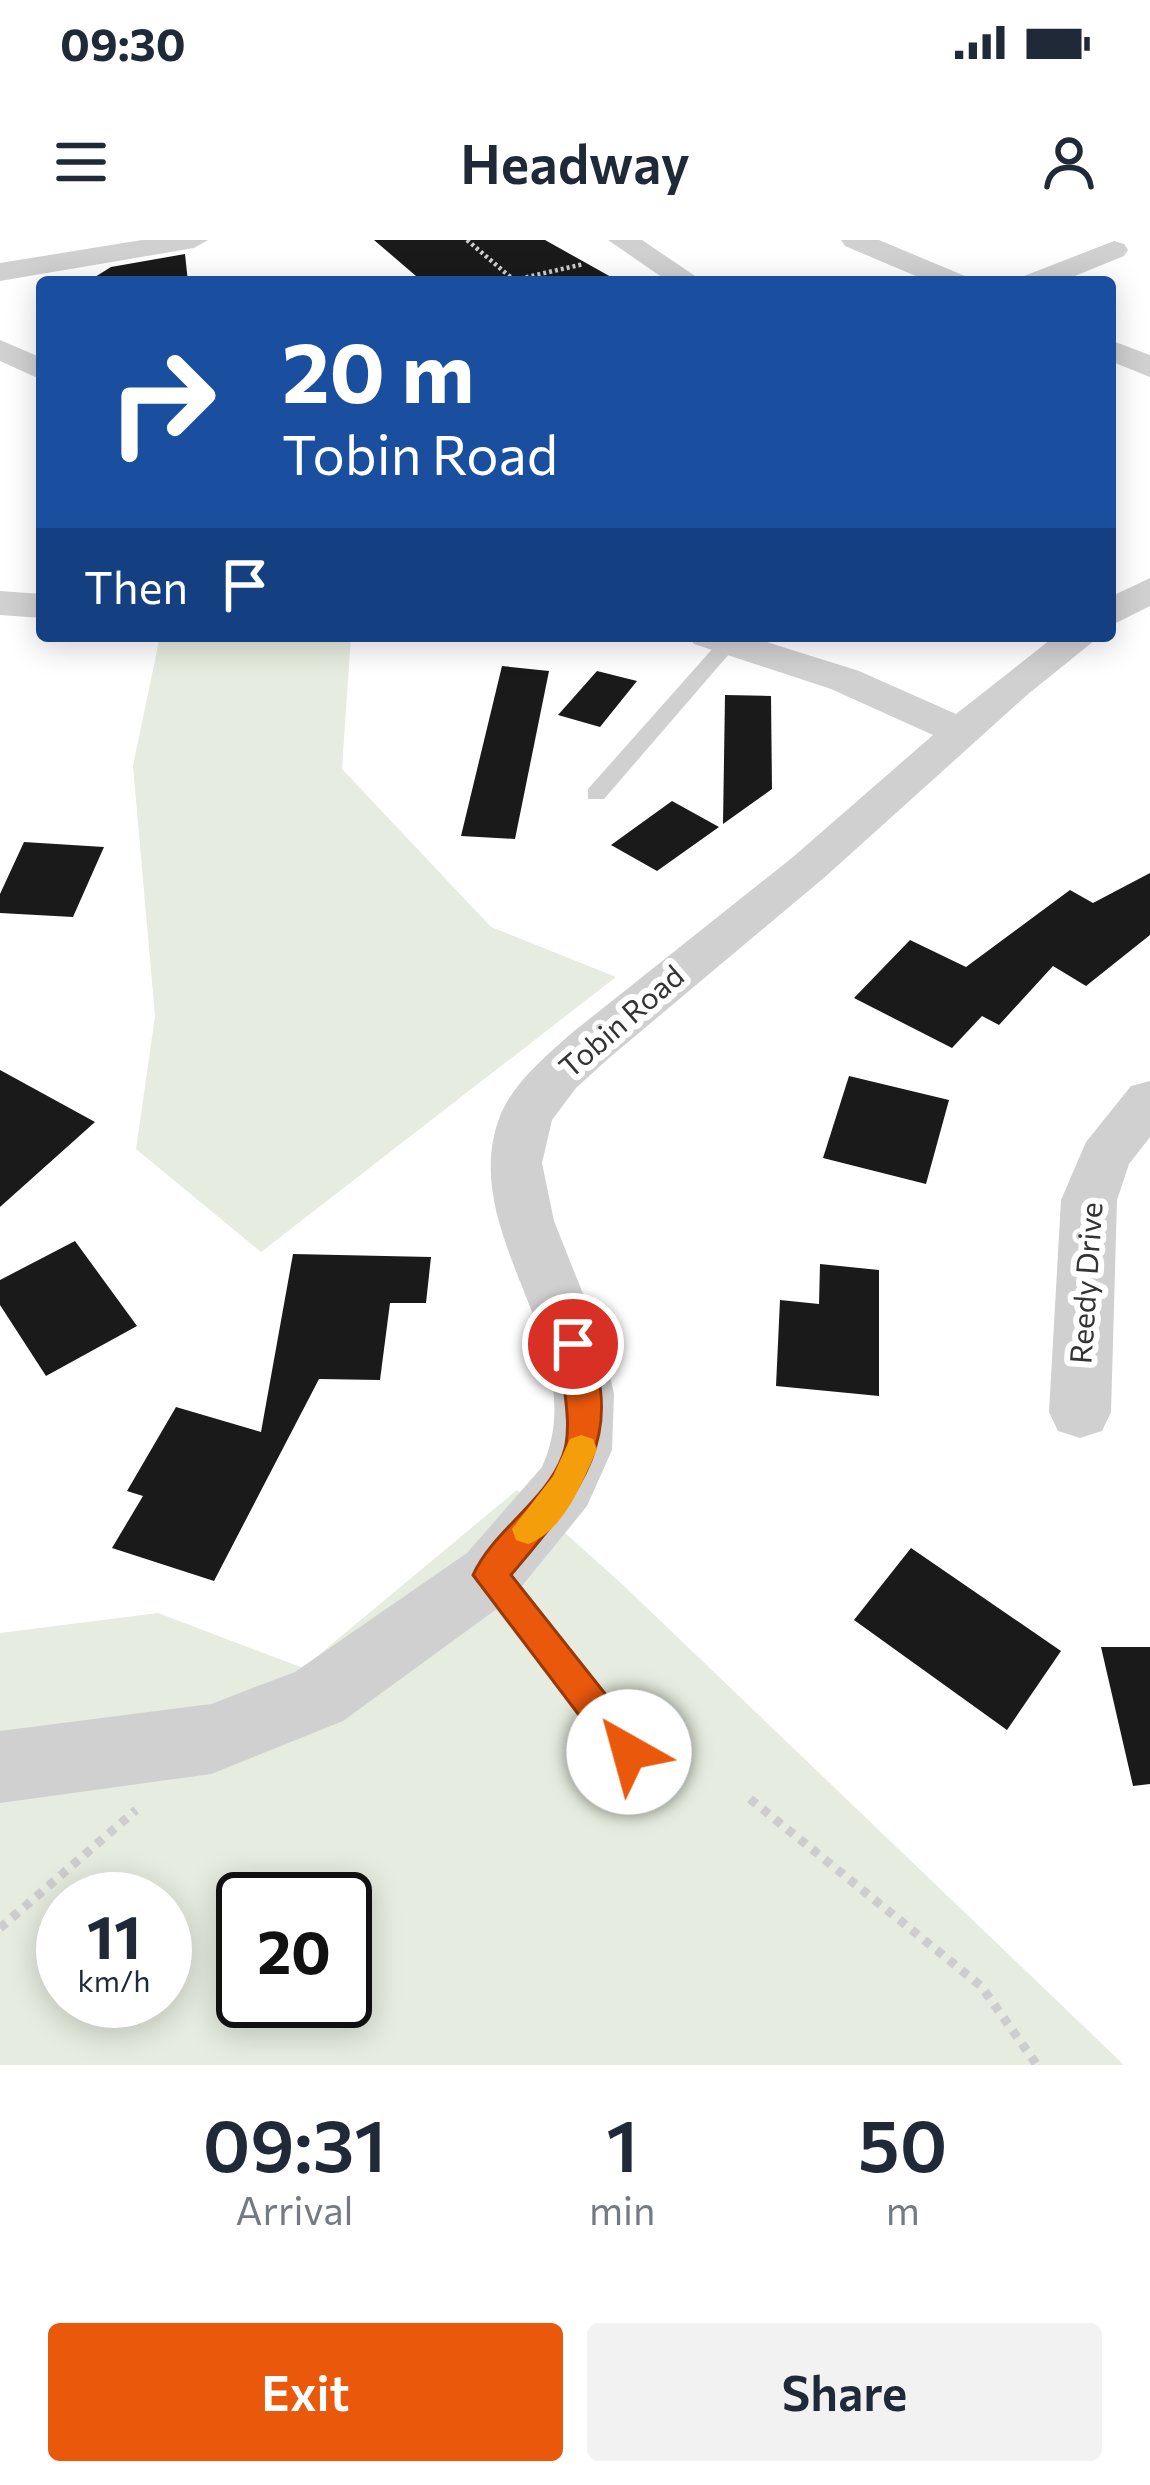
<!DOCTYPE html>
<html lang="en">
<head>
<meta charset="utf-8">
<style>
	:root { --surface:#fff; --page:#f2f2f3; --text:#1f2937; --muted:#747a83; --accent:#ea580c }
	body { margin:0; font-family:Commissioner,sans-serif; background:var(--page); color:var(--text); height:100vh; display:flex; flex-direction:column; font-size:45px; white-space:nowrap }
	* { box-sizing:border-box; margin:0 }
	p { font-size:39px; color:var(--muted) }
	.icon { flex:none; width:66px; height:66px; fill:none; stroke:currentColor; stroke-width:2; stroke-linecap:round; stroke-linejoin:round }
	.map { position:relative; height:1825px; overflow:hidden }
	.sheet { display:flex; flex-direction:column; background:var(--surface); flex:1 }
	.sheet>* { flex:none }
	.top-card { position:absolute; left:36px; top:36px; width:1080px; height:366px; border-radius:12px; box-shadow:0 6px 30px #0003; background:#1a4fa0; color:#fff; overflow:hidden }
	.speed { position:absolute; left:36px; top:1632px; display:flex; gap:24px; font-size:60px; font-weight:700; text-align:center }
	.speed>* { display:grid; place-content:center; width:156px; height:156px; border-radius:50%; background:var(--surface); box-shadow:0 6px 30px #0003; line-height:1 }
	.speed small { font-size:30px; font-weight:400 }
	.speed .limit { border:6px solid #111; border-radius:18px; background:#fff; color:#111 }
	.pin { position:absolute; display:grid; place-items:center; width:102px; height:102px; color:#fff; margin:-51px; border:6px solid #fff; border-radius:50%; box-shadow:0 3px 12px #0007 }
	.me { position:absolute; width:132px; margin:-66px; rotate:322deg; stroke-linejoin:round; filter:drop-shadow(0 0 9px #0008) }
	.turn { display:flex; align-items:center; gap:42px; height:252px; padding:0 48px; font-size:54px }
	.turn .icon { width:156px; height:156px; stroke-width:2.5 }
	.turn b { display:block; font-size:84px; line-height:102px }
	.then { display:flex; align-items:center; height:114px; padding:0 48px; background:#0003; gap:24px; font-size:45px }
	.eta { display:flex; justify-content:space-evenly; align-items:center; height:204px; text-align:center }
	.eta b { font-size:72px; font-weight:600; line-height:84px }
	.button { display:flex; gap:24px; margin-top:auto; padding:24px 48px }
	.button a { flex:1; height:138px; border-radius:12px; background:var(--accent); color:#fff; font-size:48px; font-weight:600; line-height:138px; text-align:center }
	.button a+a { background:var(--page); color:var(--text) }
	.status { display:flex; justify-content:space-between; align-items:center; height:84px; padding:0 60px; background:var(--surface); direction:ltr }
	.status svg { height:33px; fill:currentColor }
	header { display:flex; justify-content:space-between; align-items:center; height:156px; padding:0 48px; background:var(--surface); font-size:54px; font-weight:600 }
	.map>svg:first-child { display:block }
	.green { fill:#e6ecdf; fill-rule:evenodd }
	.building { fill:#1a1a1a }
	.lines { fill:none; stroke-linecap:round; stroke-linejoin:round }
	.path-far1 { stroke:#cdcdcd; stroke-width:4.5; stroke-dasharray:3 3; stroke-linecap:butt }
	.path { stroke:#cdcdcd; stroke-width:9; stroke-dasharray:8 8; stroke-linecap:butt }
	.service { fill:#d0d0d0; fill-rule:evenodd }
	.minor { fill:#d0d0d0; fill-rule:evenodd }
	.route { fill:#ea580c; stroke:#983908; stroke-width:3 }
	.slow { fill:#f59e0b }
	.labels { text-anchor:middle; stroke-width:12; stroke-linejoin:round; paint-order:stroke }
	.street-label { font-size:30px; fill:#333; stroke:#fff }
</style>
</head>
<body>
<div class="status"><b>09:30</b><svg viewBox="0 0 49 12"><path d="M0 12V9h3v3zM5 12V6h3v6zM10 12V3h3v9zM15 12V0h3v12zM26 1h20v11H26zM47 4h2v5h-2z"/></svg></div>
<header><svg class="icon" aria-label="menu" viewBox="0 0 24 24"><path d="M4 6h16M4 12h16M4 18h16"/></svg>Headway<svg class="icon" aria-label="person" viewBox="0 0 24 24"><circle cx="12" cy="8" r="4"/><path d="M4 21q1-7 8-7t8 7"/></svg></header>
<div class="map">
<svg width="1150" height="1825" viewBox="0 0 1150 1825">
	<rect width="100%" height="100%" fill="#fff"/>
	<g class="green">
		<polygon points="160,396 351,396 342,529 491,687 616,737 261,1012 136,909 155,776 133,526"/>
		<path d="M517,1250L623,1345L1124,1825H0V1393L158,1373L303,1428ZM63,1659H165V1761H63ZM243,1659H345V1761H243Z"/>
	</g>
	<g class="building">
		<polygon points="374,0 545,0 620,42 423,42"/>
		<polygon points="185,14 188,42 87,42 111,27"/>
		<polygon points="502,426 549,431 515,599 461,596"/>
		<polygon points="597,431 637,441 600,487 558,475"/>
		<polygon points="725,455 771,456 772,549 723,584"/>
		<polygon points="672,561 719,587 657,631 611,605"/>
		<polygon points="24,602 104,607 73,677 0,673 0,654"/>
		<polygon points="1150,633 1150,695 1086,746 1053,726 999,785 982,776 952,808 854,758 910,700 966,727 1070,650 1093,663"/>
		<polygon points="0,830 95,882 0,967"/>
		<polygon points="849,836 949,860 926,944 823,918"/>
		<polygon points="75,1001 137,1086 46,1136 0,1065 0,1040"/>
		<polygon points="293,1014 431,1017 426,1063 390,1063 380,1140 319,1139 214,1341 112,1308 143,1256 127,1251 176,1167 261,1192"/>
		<polygon points="820,1024 879,1030 879,1156 776,1146 780,1060 819,1064"/>
		<polygon points="911,1308 1061,1411 1007,1490 854,1380"/>
		<polygon points="1101,1407 1150,1407 1150,1544 1133,1546"/>
	</g>
	<g class="lines">
		<g class="path-far1">
			<polyline points="467,0 515,41"/>
			<polyline points="514,40 584,24"/>
		</g>
		<g class="path">
			<polyline points="750,1559 981,1746 1037,1825"/>
			<polyline points="0,1688 136,1570"/>
		</g>
		<g class="service">
			<polygon points="729,396 739,402 736,406 604,559 588,559 588,549 722,398"/>
			<polygon points="490,1320 502,1324 642,1500 647,1512 642,1524 629,1530 616,1524 478,1346 474,1335 478,1324"/>
		</g>
		<g class="minor">
			<polygon points="142,0 208,0 194,8 0,41 0,23"/>
			<polygon points="608,0 642,0 704,42 669,42"/>
			<polygon points="841,0 879,0 965,36 970,42 930,42 845,6"/>
			<polygon points="1114,1 1124,4 1128,10 1124,16 1060,42 1019,42 1024,36"/>
			<polygon points="0,100 42,118 42,140 0,121"/>
			<polygon points="1110,100 1150,115 1150,137 1110,121"/>
			<polygon points="1150,338 1150,366 1110,386 1110,357"/>
			<polygon points="0,351 42,354 42,378 0,375"/>
			<path d="M688,396H748L859,431L956,474L1055,396H1100L1027,455L825,637L609,818L576,848L552,880L542,923L554,981L603,1104L614,1154L612,1210L587,1266L513,1357L343,1481L211,1534L0,1563V1491L211,1464L295,1432L467,1313L542,1227C596,1108 454,995 500,876C513,843 547,815 573,792L793,617L933,495L831,449L694,404Z"/>
			<polygon points="1150,841 1150,897 1129,924 1117,960 1111,1172 1102,1191 1080,1198 1058,1191 1049,1172 1061,960 1086,902 1131,846"/>
		</g>
	</g>
	<path class="route" d="M573,1091L583,1095C634,1196 571,1263 511,1335L641,1499L647,1512L641,1524L629,1529L616,1524L473,1335C494,1289 546,1262 563,1215C577,1179 553,1114 562,1095Z"/>
	<path class="slow" d="M581,1195L593,1199L597,1209C583,1241 564,1291 528,1304L516,1300L512,1289L553,1236L570,1199Z"/>
	<g class="labels">
		<g class="street-label">
			<text transform="translate(622 782) rotate(-41)" y="10">Tobin Road</text>
			<text transform="translate(1087 1043) rotate(-86)" y="10">Reedy Drive</text>
		</g>
	</g>
</svg>
<div class="speed"><div>11<small>km/h</small></div><div class="limit">20</div></div>
<div class="pin" style="left:573px;top:1104px;background:#d93025"><svg class="icon" aria-label="arrive" viewBox="0 0 24 24"><path d="M6 21V4h12l-3 4 3 4H6"/></svg></div>
<svg class="me" style="left:629px;top:1512px" viewBox="-20 -20 40 40"><circle r="19" fill="#fff"/><path d="M0-13L10 11 0 6-10 11z" fill="#ea580c"/></svg>
<div class="top-card">
<div class="turn"><svg class="icon" aria-label="right" viewBox="0 0 24 24"><path d="M7 20v-9h11M14 6l5 5-5 5"/></svg><div><b>20 m</b>Tobin Road</div></div>
<div class="then">Then<svg class="icon" aria-label="arrive" viewBox="0 0 24 24"><path d="M6 21V4h12l-3 4 3 4H6"/></svg></div>
</div>
</div>
<section class="sheet">
<div class="eta">
<div><b>09:31</b><p>Arrival</p></div>
<div><b>1</b><p>min</p></div>
<div><b>50</b><p>m</p></div>
</div>
<div class="button"><a>Exit</a><a>Share</a></div>
</section>
</body>
</html>
